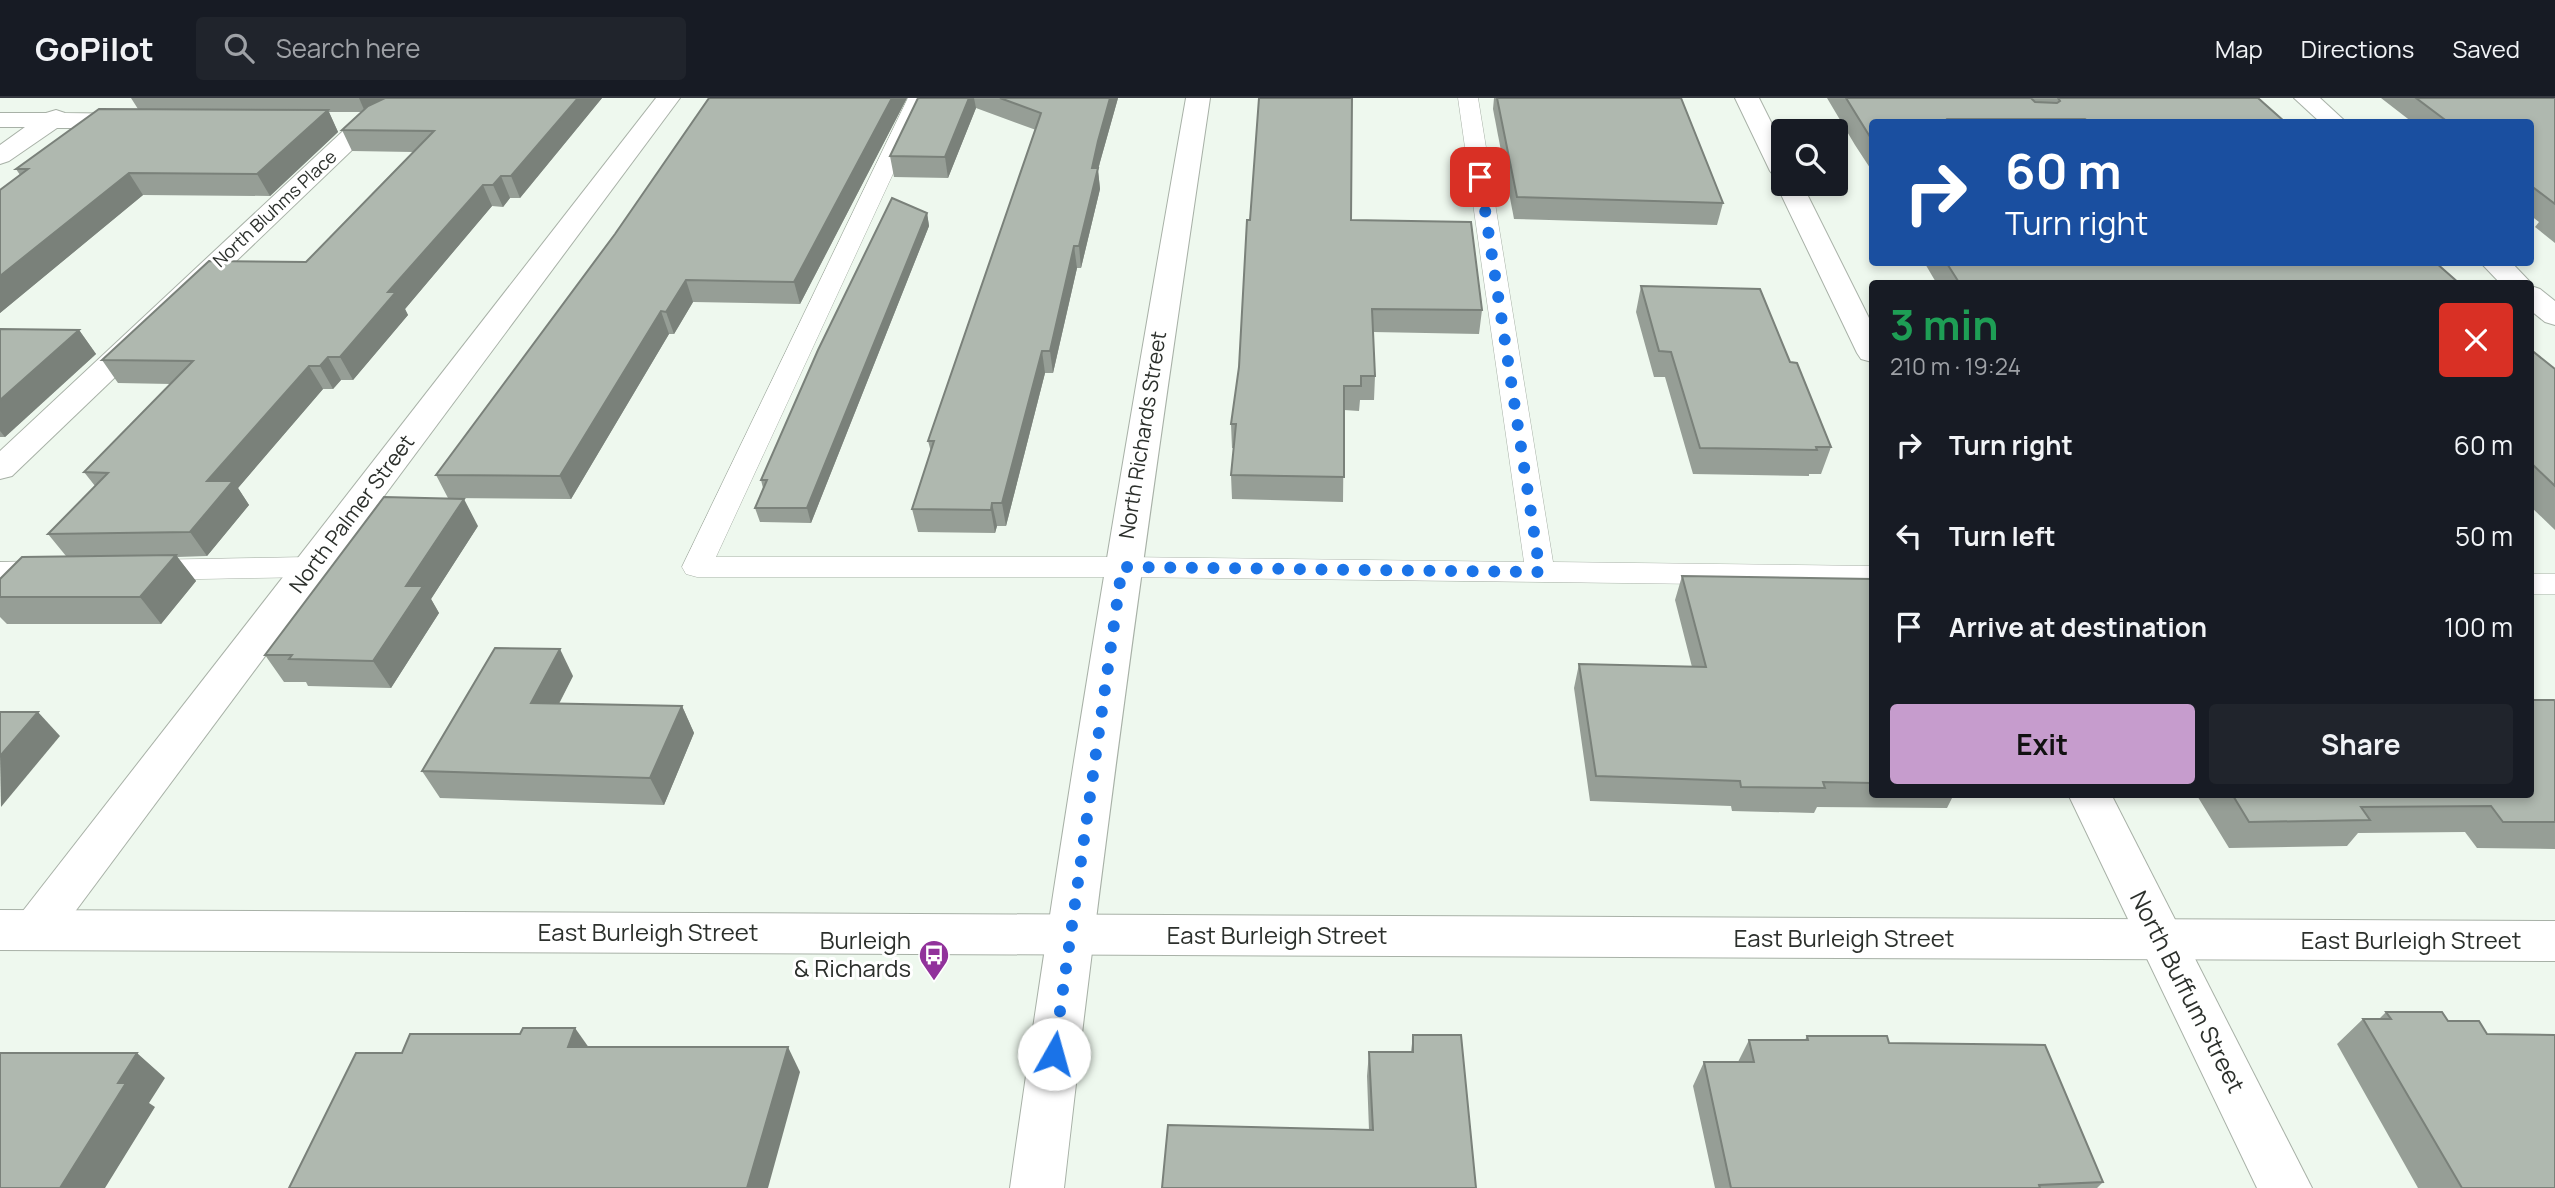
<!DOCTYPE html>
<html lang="en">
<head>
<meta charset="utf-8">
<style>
	:root { --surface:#171b24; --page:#20242c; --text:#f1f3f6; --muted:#9ea1a6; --line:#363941; --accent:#c69ccd }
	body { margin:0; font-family:Manrope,sans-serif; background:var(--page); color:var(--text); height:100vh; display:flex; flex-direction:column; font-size:26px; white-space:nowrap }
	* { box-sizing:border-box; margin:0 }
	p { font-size:23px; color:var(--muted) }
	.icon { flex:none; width:38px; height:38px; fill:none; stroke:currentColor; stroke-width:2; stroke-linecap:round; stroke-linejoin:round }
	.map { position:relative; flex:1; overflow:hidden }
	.drawer { position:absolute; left:1869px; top:182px; width:665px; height:518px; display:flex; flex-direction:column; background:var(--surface); border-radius:7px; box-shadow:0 4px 10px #0003 }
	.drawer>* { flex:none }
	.guide { position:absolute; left:1869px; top:21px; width:665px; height:147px; border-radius:7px; box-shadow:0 4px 10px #0003; background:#1a4fa0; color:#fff; overflow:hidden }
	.fabs { position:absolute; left:1771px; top:21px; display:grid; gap:14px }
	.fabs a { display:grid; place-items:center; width:77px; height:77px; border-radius:7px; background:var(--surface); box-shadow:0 4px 10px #0003; font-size:35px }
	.pin { position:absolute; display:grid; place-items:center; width:60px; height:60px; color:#fff; margin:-30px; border-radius:14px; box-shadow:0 4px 10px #0006 }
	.me { position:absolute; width:77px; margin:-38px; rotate:7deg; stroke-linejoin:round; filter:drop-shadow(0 0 5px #0008) }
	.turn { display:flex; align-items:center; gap:24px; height:147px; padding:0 21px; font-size:32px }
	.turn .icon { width:91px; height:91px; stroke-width:2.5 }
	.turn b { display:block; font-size:49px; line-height:60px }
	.round { display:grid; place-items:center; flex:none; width:74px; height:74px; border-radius:7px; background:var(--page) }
	.overview { display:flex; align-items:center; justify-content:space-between; height:119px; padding:0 21px }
	h1 { font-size:42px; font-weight:700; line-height:52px; color:#1e9e55 }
	.button { display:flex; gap:14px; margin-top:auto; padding:14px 21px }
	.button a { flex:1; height:80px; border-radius:7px; background:var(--accent); color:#111; font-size:28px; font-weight:700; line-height:80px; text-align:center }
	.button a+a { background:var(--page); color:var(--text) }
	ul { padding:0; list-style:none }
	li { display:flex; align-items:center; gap:21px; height:91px; padding:0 21px }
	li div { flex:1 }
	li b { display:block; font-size:26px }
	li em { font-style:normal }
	header { display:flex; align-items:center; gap:42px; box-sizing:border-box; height:98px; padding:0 35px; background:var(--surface); border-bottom:2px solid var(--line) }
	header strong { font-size:33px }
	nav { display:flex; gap:38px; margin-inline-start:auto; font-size:24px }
	.search { width:490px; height:63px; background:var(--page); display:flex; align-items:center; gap:18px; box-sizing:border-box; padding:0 24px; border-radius:7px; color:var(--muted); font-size:26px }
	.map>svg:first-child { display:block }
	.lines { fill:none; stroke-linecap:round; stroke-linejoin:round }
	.lane-casing { stroke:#a8b1a7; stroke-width:1 }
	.street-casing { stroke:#a8b1a7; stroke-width:2 }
	.secondary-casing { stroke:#a8b1a7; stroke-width:2 }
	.lane { fill:#fff; fill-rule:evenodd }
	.street { fill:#fff; fill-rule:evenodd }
	.secondary { fill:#fff; fill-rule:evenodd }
	.wall { fill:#969e96 }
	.shaded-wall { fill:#7a817a }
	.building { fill:#afb8af; stroke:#7a817a; stroke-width:2 }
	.route { stroke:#1a73e8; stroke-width:12; stroke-dasharray:0 21.6 }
	.labels { text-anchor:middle; stroke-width:6; stroke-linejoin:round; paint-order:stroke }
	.far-street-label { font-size:18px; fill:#2c302c; stroke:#fff }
	.street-label { font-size:21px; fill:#2c302c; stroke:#fff }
	.near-street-label { font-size:24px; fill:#2c302c; stroke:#fff }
	.near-poi-label { font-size:24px; fill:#2c302c; stroke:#fff; text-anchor:end }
</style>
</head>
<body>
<header>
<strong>GoPilot</strong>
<div class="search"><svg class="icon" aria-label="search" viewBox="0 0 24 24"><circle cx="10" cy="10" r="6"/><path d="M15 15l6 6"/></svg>Search here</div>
<nav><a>Map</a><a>Directions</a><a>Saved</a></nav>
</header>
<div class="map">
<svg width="2555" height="1090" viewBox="0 0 2555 1090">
	<rect width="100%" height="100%" fill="#eef8ee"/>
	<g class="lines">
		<g class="lane-casing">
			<g id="lane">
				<polygon points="908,0 928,0 716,459 1122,459 1524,464 1458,0 1478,0 1553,464 1872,468 1872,488 1122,479 697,479 686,476 682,469"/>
				<polygon points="311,459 322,462 326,469 322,476 311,479 145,482 134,479 130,472 134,465 145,462"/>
				<polygon points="51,463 62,466 66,473 62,480 51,483 0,484 0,464"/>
				<rect x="2530" y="476" width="25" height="20"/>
			</g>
		</g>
		<g class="street-casing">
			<g id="street">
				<polygon points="656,0 680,0 51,846 35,852 19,846 12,832 19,818"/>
				<path d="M1186,0H1210C1156,363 1105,725 1064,1090H1010C1061,725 1122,363 1186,0Z"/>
				<polygon points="1735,0 1759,0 1783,48 1783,86 1802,86 1872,226 1872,264 1861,261 1857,255 1776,86 1781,80 1774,78 1770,73"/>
				<polygon points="56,12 65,15 137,16 146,18 149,23 146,28 137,30 57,30 9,63 0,66 0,47 25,29 0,29 0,15 46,15"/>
				<polygon points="367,17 376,19 379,24 376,29 12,378 0,381 0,353 358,19"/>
				<polygon points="2068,696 2111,696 2312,1090 2257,1090"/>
			</g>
		</g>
		<g class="secondary-casing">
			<g id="secondary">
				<polygon points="2294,0 2320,0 2346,24 2320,24"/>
				<polygon points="2480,164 2511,164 2532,186 2531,188 2540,191 2555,203 2555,227 2545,224 2530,212 2530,186 2501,186"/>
				<polygon points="0,812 2555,823 2555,863 0,852"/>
			</g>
		</g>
		<use href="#lane" class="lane"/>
		<use href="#street" class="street"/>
		<use href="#secondary" class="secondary"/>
	</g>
	<g class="wall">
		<polygon points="131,0 602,0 520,100 510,100 503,109 492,108 405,211 408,217 353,282 341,282 333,291 323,291 238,390 249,407 207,458 177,459 196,483 161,526 7,526 0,519 0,481 66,458 48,436 95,388 84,374 171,286 118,285 102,262 306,164 413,54 352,53 342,32 361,14 329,14 338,34 270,98 143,97 0,215 0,92 20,77 16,71 138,11"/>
		<polygon points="709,0 907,0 800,206 693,204 674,236 669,236 571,401 448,400 436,377 615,136"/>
		<polygon points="918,0 1118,0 1100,64 1098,72 1100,91 1081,170 1077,170 1053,275 1045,275 1006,428 997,428 995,435 918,434 912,411 931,354 928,343 1036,32 976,10 948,80 894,79 890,58"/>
		<polygon points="1494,0 1681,0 1723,105 1717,127 1514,121 1493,11"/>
		<polygon points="1827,0 2031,0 2036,5 2032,0 2258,0 2285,24 1872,24 1872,73 1855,47"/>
		<polygon points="2381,0 2555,0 2555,145 2535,129 2539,124 2530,117 2530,24 2412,24"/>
		<polygon points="927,115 929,128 811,425 760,424 755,410 763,390 761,382"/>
		<polygon points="1351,122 1482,212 1479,236 1373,234 1375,278 1374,302 1360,302 1359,313 1344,312 1343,404 1232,401 1231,377 1234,350 1232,350 1231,326"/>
		<polygon points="1924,164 2435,164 2460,186 1937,186"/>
		<polygon points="1641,188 1790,264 1831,349 1821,376 1809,376 1809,378 1693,376 1665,279 1654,279 1636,214"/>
		<polygon points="0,231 79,232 96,256 5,339 0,339"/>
		<polygon points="2530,251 2555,271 2555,432 2530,408"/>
		<polygon points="478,428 431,501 439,515 391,590 308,588 306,584 284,584 265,557"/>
		<polygon points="1682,478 1872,481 1872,696 1954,696 1947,710 1817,709 1814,715 1732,713 1731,708 1590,703 1574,590 1579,566 1692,569 1675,502"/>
		<polygon points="573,578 559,606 682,608 694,635 664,707 440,700 422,673"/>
		<polygon points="2555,603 2555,751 2477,750 2465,734 2358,735 2347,748 2229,750 2196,696 2530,696"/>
		<polygon points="2386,914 2448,923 2487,936 2555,1090 2418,1090 2337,946 2363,921 2379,921"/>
		<polygon points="1413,937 1476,1090 1369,1032 1367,978 1369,954 1411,954"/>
		<polygon points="1807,938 1889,945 2103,1084 2097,1090 1715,1090 1693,988 1704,964 1738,964 1749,942 1805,942"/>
	</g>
	<g class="shaded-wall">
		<polygon points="359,0 394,0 365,14"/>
		<polygon points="578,0 602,0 520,100 511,78"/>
		<polygon points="892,0 907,0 800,206 794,184"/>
		<polygon points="969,0 974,0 976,10 948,80 945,59"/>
		<polygon points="1110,0 1118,0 1100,64 1098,72 1100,91 1081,170 1079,148 1092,70 1098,43"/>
		<polygon points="328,12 338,34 270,98 257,76"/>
		<polygon points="129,75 143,97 0,215 0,178"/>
		<polygon points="501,78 510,100 503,109 493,87"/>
		<polygon points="483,87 492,108 405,211 408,217 353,282 340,259 388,194"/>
		<polygon points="927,115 929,128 811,425 807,410"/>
		<polygon points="1074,148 1077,170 1053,275 1050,253"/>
		<polygon points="686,182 693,204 674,236 666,214"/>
		<polygon points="661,213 669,236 571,401 560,378"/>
		<polygon points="79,232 96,256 5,339 0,333 0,302"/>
		<polygon points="1042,253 1045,275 1006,428 1002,405"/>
		<polygon points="328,259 341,282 333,291 320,268"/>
		<polygon points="309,268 323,291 238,390 249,407 207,458 190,434 207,383"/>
		<polygon points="464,401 478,428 431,501 439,515 391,590 373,563 406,488"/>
		<polygon points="992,405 997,428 995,435 991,412"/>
		<polygon points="176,457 196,483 161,526 140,499"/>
		<polygon points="560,551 573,578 545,632 531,605"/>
		<polygon points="682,608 694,635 664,707 650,680"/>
		<polygon points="38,614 60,638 1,709 0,658"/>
		<polygon points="575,930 592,954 568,949"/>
		<polygon points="788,949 800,974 768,1090 747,1090"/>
		<polygon points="137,955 165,980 149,1005 155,1009 105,1090 60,1090 118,985"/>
	</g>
	<g class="building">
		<polygon points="385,0 578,0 511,78 501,78 493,87 483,87 388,194 396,194 340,259 328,259 320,268 309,268 207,383 233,383 190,434 48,436 108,375 84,374 193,263 102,262 209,163 306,164 434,33 342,32 368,8"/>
		<polygon points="709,0 892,0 794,184 686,182 666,214 661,213 560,378 436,377 615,136"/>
		<polygon points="918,0 969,0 945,59 890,58"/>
		<polygon points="1000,0 1110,0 1098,43 1092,70 1098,70 1079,148 1074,148 1050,253 1042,253 1002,405 992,405 991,412 912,411 934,343 928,343 1041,15"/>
		<polygon points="1259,0 1352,0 1351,122 1471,124 1482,212 1372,211 1375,278 1361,278 1361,288 1344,288 1344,379 1231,377 1236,326 1231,326 1239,269 1247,122 1250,122"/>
		<polygon points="1497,0 1681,0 1723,105 1517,99"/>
		<polygon points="1846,0 2031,0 2035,4 2057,5 2060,3 2058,0 2258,0 2285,24 2089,24 2085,21 1948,21 1951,24 1872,24 1872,42"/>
		<polygon points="2416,0 2555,0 2555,106 2530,87 2530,24 2448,24"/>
		<polygon points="99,11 328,12 257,76 129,75 0,178 0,92 28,71 16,71"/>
		<polygon points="892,100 927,115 807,410 755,410 767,382 761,382 818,252"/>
		<polygon points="1946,164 2167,164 2194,166 2195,164 2435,164 2460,186 1960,186"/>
		<polygon points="1641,188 1760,191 1790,264 1797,265 1831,349 1816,349 1817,352 1700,350 1671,254 1659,253"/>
		<polygon points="0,231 79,232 0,302"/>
		<polygon points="2530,251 2555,271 2555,388 2530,364"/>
		<polygon points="384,399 464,401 406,488 423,488 373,563 289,561 292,557 265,557"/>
		<polygon points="176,457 140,499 0,499 0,481 22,459"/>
		<polygon points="1682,478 1872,481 1872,685 1823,684 1825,690 1741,689 1740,683 1596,678 1579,566 1706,569"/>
		<polygon points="495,550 560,551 531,605 682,608 650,680 422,673"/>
		<polygon points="2530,602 2554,602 2555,603 2555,724 2503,724 2491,708 2361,709 2370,722 2249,724 2232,696 2530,696"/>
		<polygon points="0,614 38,614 0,658"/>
		<polygon points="2386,914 2442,914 2448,923 2479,923 2487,936 2555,937 2555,1090 2462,1090 2363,921 2391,921"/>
		<polygon points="523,930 575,930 568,949 788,949 747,1090 289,1090 356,955 402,955 410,936 520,936"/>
		<polygon points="1413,937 1461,937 1476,1090 1162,1090 1168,1027 1373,1032 1369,954 1413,954"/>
		<polygon points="1807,938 1887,938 1889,945 2045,947 2103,1084 2039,1087 2040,1090 1731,1090 1704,964 1754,964 1749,942 1808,942"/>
		<polygon points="0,955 137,955 118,985 126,985 60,1090 0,1090"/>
	</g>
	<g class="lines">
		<polyline class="route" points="1054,956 1122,469 1540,474 1480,79"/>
	</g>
	<defs>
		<g id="bus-pin" transform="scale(1.575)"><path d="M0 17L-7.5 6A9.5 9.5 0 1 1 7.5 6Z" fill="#91329b" stroke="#fff"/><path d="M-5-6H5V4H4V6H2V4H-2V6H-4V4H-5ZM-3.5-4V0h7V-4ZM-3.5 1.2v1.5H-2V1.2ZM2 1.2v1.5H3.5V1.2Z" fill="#fff"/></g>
	</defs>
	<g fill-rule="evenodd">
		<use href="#bus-pin" x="934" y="857"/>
	</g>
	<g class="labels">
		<g class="far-street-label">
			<text transform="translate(275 111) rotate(-43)" y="6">North Bluhms Place</text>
		</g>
		<g class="street-label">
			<text transform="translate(1143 337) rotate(-81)" y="7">North Richards Street</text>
			<text transform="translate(352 416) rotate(-53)" y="7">North Palmer Street</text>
		</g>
		<g class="near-street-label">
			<text x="648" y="843">East Burleigh Street</text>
			<text x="1277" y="846">East Burleigh Street</text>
			<text x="1844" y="849">East Burleigh Street</text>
			<text x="2411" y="851">East Burleigh Street</text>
			<text transform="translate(2187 894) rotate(63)" y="8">North Buffum Street</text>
		</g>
		<g class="near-poi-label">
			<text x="911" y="851">Burleigh<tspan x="911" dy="28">&amp; Richards</tspan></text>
		</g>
	</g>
</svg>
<div class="fabs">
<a><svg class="icon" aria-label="search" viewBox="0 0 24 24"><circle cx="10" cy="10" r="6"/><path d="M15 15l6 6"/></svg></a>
</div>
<div class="pin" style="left:1480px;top:79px;background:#d93025"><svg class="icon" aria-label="arrive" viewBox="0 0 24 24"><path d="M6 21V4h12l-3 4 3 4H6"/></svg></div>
<svg class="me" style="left:1054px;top:956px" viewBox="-20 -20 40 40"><circle r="19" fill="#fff"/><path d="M0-13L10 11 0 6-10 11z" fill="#1a73e8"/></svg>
<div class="guide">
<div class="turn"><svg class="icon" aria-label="right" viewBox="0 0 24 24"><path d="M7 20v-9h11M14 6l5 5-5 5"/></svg><div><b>60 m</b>Turn right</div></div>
</div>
<section class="drawer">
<div class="overview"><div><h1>3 min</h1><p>210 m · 19:24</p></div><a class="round" style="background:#d93025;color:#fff"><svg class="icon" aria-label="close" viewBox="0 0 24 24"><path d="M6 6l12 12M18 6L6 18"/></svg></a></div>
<ul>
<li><svg class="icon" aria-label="right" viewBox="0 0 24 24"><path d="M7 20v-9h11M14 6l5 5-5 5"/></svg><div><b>Turn right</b></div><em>60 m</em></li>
<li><svg class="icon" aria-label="left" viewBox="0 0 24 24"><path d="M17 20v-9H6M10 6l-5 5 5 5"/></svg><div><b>Turn left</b></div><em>50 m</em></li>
<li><svg class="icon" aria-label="arrive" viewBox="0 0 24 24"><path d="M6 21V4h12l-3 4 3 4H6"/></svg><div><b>Arrive at destination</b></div><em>100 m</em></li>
</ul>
<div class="button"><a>Exit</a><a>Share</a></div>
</section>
</div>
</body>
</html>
